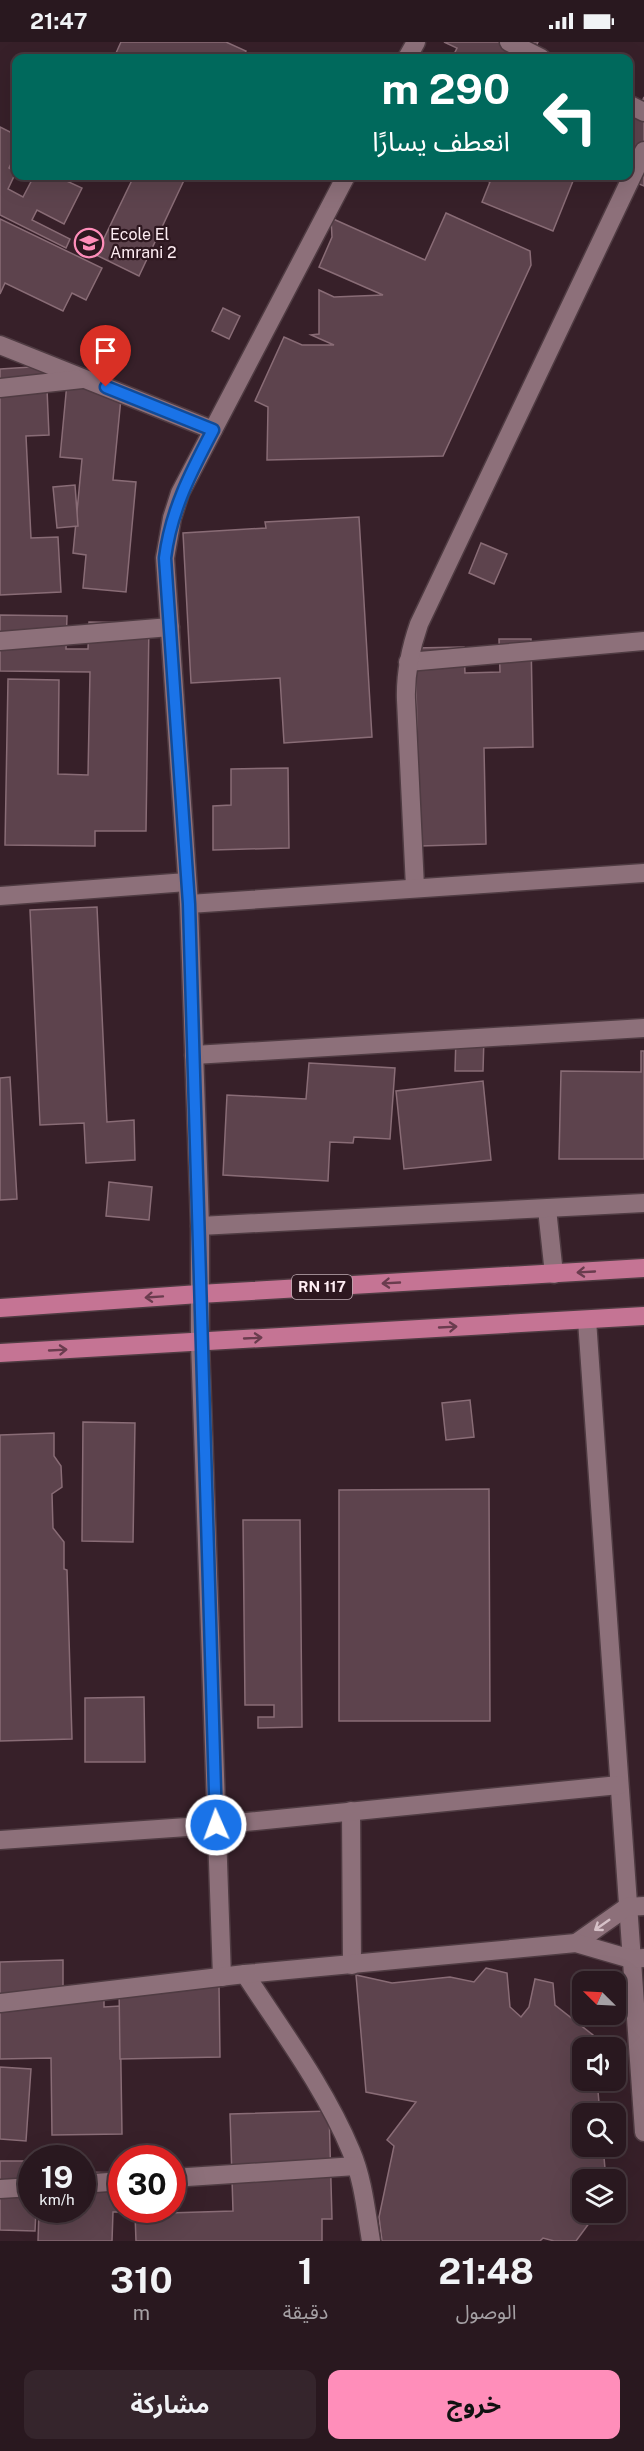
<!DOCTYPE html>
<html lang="ar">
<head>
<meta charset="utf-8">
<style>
	:root { --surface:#29181f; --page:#35252c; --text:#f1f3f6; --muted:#a5a0a4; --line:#45373d; --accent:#ff8eba }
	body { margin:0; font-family:"Public Sans","Noto Sans Arabic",sans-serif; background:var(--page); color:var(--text); direction:rtl; height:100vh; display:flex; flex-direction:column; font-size:22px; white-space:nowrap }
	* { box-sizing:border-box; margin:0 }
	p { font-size:20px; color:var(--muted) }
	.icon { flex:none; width:33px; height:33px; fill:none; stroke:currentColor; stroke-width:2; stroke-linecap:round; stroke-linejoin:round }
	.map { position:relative; height:2199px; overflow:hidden; direction:ltr }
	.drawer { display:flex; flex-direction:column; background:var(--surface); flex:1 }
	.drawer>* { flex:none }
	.banner { position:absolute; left:12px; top:12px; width:621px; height:126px; border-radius:12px; box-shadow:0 6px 24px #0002,0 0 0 2px var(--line); direction:rtl; background:#00695c; color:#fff; overflow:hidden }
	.needle { width:39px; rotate:294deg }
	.controls { position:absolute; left:572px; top:1929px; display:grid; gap:12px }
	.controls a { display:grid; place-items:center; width:54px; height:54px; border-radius:12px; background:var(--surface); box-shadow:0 6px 24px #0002,0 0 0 2px var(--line); font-size:30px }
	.speed { position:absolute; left:18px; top:2103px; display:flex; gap:12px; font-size:30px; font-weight:700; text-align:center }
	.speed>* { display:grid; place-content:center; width:78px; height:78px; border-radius:50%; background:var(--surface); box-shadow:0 6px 24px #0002,0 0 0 2px var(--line); line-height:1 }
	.speed small { font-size:15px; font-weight:400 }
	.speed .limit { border:9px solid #d22; background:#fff; color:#111 }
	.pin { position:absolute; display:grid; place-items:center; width:51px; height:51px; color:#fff; margin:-62px -26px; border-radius:50% 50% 50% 0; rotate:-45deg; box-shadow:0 0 6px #0007 }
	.pin .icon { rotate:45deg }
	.me { position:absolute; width:66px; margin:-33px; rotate:358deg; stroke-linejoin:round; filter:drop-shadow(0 0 4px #0008) }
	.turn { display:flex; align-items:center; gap:21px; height:126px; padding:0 24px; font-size:27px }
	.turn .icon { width:78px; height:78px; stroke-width:2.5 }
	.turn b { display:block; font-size:42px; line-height:51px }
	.eta { display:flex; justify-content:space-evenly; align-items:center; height:102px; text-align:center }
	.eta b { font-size:36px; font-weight:700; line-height:42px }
	.primary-button { display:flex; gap:12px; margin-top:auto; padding:12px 24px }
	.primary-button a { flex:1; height:69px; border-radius:12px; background:var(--accent); color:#111; font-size:24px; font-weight:700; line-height:69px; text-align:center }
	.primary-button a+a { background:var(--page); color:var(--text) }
	.status { display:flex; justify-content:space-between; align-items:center; height:42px; padding:0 30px; background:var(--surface); direction:ltr }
	.status svg { height:16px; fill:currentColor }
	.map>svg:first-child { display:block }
	.building { fill:#5d434d; stroke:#896c76; stroke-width:1.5 }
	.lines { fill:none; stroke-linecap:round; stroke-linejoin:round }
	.minor-casing { stroke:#4f3b42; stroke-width:21 }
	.primary-casing { stroke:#4f3b42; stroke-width:21 }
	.minor { stroke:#8d707a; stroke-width:18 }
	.primary { stroke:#c57494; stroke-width:18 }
	.oneway { stroke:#6a3c4e }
	.oneway2 { stroke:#d6c1c8 }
	.route-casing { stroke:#114b97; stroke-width:15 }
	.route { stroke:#1a73e8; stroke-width:10 }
	.labels { text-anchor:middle; stroke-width:4.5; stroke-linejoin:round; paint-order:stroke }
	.shield { fill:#2d171f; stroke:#bfacb3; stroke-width:1.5 }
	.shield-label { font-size:15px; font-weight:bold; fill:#fdecf2 }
	.poi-label { font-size:16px; fill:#fdecf2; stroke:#2d171f; text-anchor:start }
</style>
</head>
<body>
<div class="status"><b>21:47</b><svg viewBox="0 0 49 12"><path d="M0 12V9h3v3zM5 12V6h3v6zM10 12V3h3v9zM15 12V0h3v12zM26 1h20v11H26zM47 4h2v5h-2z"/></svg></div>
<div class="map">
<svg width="644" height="2199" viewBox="0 0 644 2199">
	<rect width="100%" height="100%" fill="#372029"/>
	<g class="building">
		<polygon points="121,0 226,0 246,9 242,16 128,16 116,11"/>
		<polygon points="444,0 538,0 531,16 452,16 457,6"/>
		<polygon points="644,55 644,144 620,134 628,134 628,91"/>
		<polygon points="0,85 16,93 16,111 9,126 16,130 8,147 23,155 34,134 56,134 82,146 64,182 37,168 32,178 70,197 66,206 0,173"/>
		<polygon points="134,134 186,134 139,234 96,213"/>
		<polygon points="473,134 575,134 553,189 482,160 490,140"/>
		<polygon points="446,171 530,209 531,223 443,414 267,418 268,365 255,359 284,295 302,303 334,303 311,293 319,292 319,248 334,255 383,253 319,225 332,195 331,176 425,218"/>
		<polygon points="0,177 102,226 86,258 72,251 63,269 5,241 0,252"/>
		<polygon points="223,266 240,274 229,297 212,289"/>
		<polygon points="46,324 49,393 26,394 31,496 58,495 61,550 0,553 0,327"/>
		<polygon points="67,341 122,346 113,438 136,440 126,550 83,546 86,513 73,511 82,417 60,415"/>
		<polygon points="75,443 78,484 57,486 53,445"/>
		<polygon points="359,475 372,695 284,701 280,636 191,641 183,491 266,486 265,480"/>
		<polygon points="481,501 507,512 494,542 469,531"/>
		<polygon points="0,573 67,574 66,607 88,607 89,580 149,581 146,789 95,789 95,804 5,803 8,637 59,638 58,732 88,733 90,630 0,629"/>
		<polygon points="499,597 531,597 533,705 484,706 486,802 420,804 415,606 464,605 465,631 500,630"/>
		<polygon points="288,726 289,806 213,808 213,764 231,763 231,727"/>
		<polygon points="97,865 107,1080 134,1078 135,1118 86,1121 84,1081 40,1083 30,868"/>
		<polygon points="456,994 484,995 483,1029 455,1029"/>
		<polygon points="641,1009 644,1009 644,1117 559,1117 561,1029 641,1030"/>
		<polygon points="309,1021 395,1026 390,1097 354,1095 353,1101 330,1100 328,1139 223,1133 227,1053 306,1057"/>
		<polygon points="10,1035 17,1157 0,1158 0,1036"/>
		<polygon points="483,1039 491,1118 404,1127 396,1049"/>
		<polygon points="109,1140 152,1145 149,1178 106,1174"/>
		<polygon points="470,1358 474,1395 446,1398 442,1361"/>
		<polygon points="83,1380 135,1381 133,1500 82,1499"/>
		<polygon points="54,1391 54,1414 61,1424 62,1445 52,1452 53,1486 64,1500 64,1527 67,1528 72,1697 0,1699 0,1393"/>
		<polygon points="489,1447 490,1679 339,1679 339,1448"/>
		<polygon points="243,1478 300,1478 302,1685 258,1686 258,1675 274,1675 274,1663 245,1663"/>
		<polygon points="144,1655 145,1720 85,1720 85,1656"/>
		<polygon points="63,1918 63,1946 104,1945 104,1965 120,1964 122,2092 52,2093 51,2016 0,2017 0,1920"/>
		<polygon points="486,1926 507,1931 510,1965 521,1975 529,1965 535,1937 553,1941 555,1963 593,1993 594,2006 582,2006 582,2038 597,2038 600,2072 582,2072 582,2104 603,2104 606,2138 582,2138 582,2170 594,2170 593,2176 576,2199 554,2199 543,2196 540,2199 382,2199 379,2175 394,2104 387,2098 416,2060 366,2050 356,1933 392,1941 450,1935 474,1940"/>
		<polygon points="219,1942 220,2015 120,2017 119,1943"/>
		<polygon points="0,2025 31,2027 26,2099 0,2097"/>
		<polygon points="329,2069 332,2177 322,2177 322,2199 136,2199 135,2172 233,2169 230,2072"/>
		<polygon points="0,2119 32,2119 32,2168 36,2168 35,2189 0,2188"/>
		<polygon points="82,2130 122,2131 122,2168 132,2168 132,2170 113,2170 112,2199 38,2199 39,2168 82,2168"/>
	</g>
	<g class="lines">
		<g class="minor-casing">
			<g id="minor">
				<polyline points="509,0 541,16"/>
				<polyline points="407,16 416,0"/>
				<polyline points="628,62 644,70"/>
				<polyline points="0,303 213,388"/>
				<polyline points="0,346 82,337"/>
				<polyline points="0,599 170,585"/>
				<polyline points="408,620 644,599"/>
				<path d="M415,845L406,658C405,631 410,608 419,582L644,109"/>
				<polyline points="0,854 187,840"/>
				<polyline points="189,862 644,831"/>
				<polyline points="194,1013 644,986"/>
				<polyline points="547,1167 554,1232"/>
				<polyline points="200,1184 644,1161"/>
				<polyline points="587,1278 644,2090"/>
				<polyline points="351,1769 352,1923"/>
				<polyline points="0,1798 216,1783 619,1743"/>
				<polyline points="576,1901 627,1865 644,1864"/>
				<path d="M245,1932C282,1989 325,2046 351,2109C363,2137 366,2169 371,2199"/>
				<polyline points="222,1935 200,1301 200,1184 189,862 165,516 172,476 180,451 346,134"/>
				<polyline points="0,1961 245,1932 576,1901 631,1917 644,1916"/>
				<polyline points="172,2136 356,2124"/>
				<polyline points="82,2142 122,2139"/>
				<polyline points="0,2147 32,2145"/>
			</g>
		</g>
		<g class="primary-casing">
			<g id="primary">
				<polyline points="0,1266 199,1252 644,1226"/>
				<polyline points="0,1311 644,1274"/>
			</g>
		</g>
		<use href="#minor" class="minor"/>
		<use href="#primary" class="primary"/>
	</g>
	<defs><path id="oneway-shaft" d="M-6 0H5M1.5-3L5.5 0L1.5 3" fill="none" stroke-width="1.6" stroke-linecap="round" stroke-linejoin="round" transform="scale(1.5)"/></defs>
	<g class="oneway">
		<use href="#oneway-shaft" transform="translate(586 1230) rotate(177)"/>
		<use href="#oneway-shaft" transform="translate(391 1241) rotate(177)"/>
		<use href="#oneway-shaft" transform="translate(154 1255) rotate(176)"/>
		<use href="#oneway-shaft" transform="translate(448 1285) rotate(-3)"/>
		<use href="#oneway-shaft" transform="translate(253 1296) rotate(-3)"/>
		<use href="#oneway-shaft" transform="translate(58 1308) rotate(-3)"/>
	</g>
	<use class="oneway2" href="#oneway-shaft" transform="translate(602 1883) rotate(145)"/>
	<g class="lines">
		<g class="route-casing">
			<path id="route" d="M106,345L213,388C191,430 171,468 165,516L189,862L216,1783"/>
		</g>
		<use href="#route" class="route"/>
	</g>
	<defs>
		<g id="school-ring" transform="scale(1.5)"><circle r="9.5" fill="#2d171f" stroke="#ff8eba" stroke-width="1.5"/><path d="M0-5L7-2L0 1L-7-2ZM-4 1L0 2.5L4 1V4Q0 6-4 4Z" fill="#ff8eba"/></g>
	</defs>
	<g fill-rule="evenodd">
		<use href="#school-ring" x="89" y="201"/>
	</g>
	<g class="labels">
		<rect class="shield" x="292" y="1233" width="60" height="24" rx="4.5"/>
		<g class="shield-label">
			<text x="322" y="1250">RN 117</text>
		</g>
		<g class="poi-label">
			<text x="110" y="198">Ecole El<tspan x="110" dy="18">Amrani 2</tspan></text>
		</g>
	</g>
</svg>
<div class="controls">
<a><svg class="needle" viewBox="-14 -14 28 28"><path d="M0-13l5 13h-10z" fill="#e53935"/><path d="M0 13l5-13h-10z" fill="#a5a0a4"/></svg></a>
<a><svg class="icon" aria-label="sound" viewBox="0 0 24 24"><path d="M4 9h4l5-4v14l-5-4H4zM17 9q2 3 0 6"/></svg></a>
<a><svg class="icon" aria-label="search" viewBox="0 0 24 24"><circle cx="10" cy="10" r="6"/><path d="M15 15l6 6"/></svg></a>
<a><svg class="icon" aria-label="layers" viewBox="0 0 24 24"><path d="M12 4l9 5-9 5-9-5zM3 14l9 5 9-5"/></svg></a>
</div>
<div class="speed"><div>19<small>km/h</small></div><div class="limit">30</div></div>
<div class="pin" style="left:106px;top:345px;background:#d93025"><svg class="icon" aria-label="arrive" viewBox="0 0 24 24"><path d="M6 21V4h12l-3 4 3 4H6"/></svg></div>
<svg class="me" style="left:216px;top:1783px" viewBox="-20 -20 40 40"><circle r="17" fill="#1a73e8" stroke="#fff" stroke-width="3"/><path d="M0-11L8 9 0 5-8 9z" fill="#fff"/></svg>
<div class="banner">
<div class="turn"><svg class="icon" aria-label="left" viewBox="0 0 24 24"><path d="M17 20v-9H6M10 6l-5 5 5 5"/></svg><div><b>290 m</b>انعطف يسارًا</div></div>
</div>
</div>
<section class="drawer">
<div class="eta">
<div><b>21:48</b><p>الوصول</p></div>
<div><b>1</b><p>دقيقة</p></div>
<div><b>310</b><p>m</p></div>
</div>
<div class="primary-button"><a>خروج</a><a>مشاركة</a></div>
</section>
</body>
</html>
